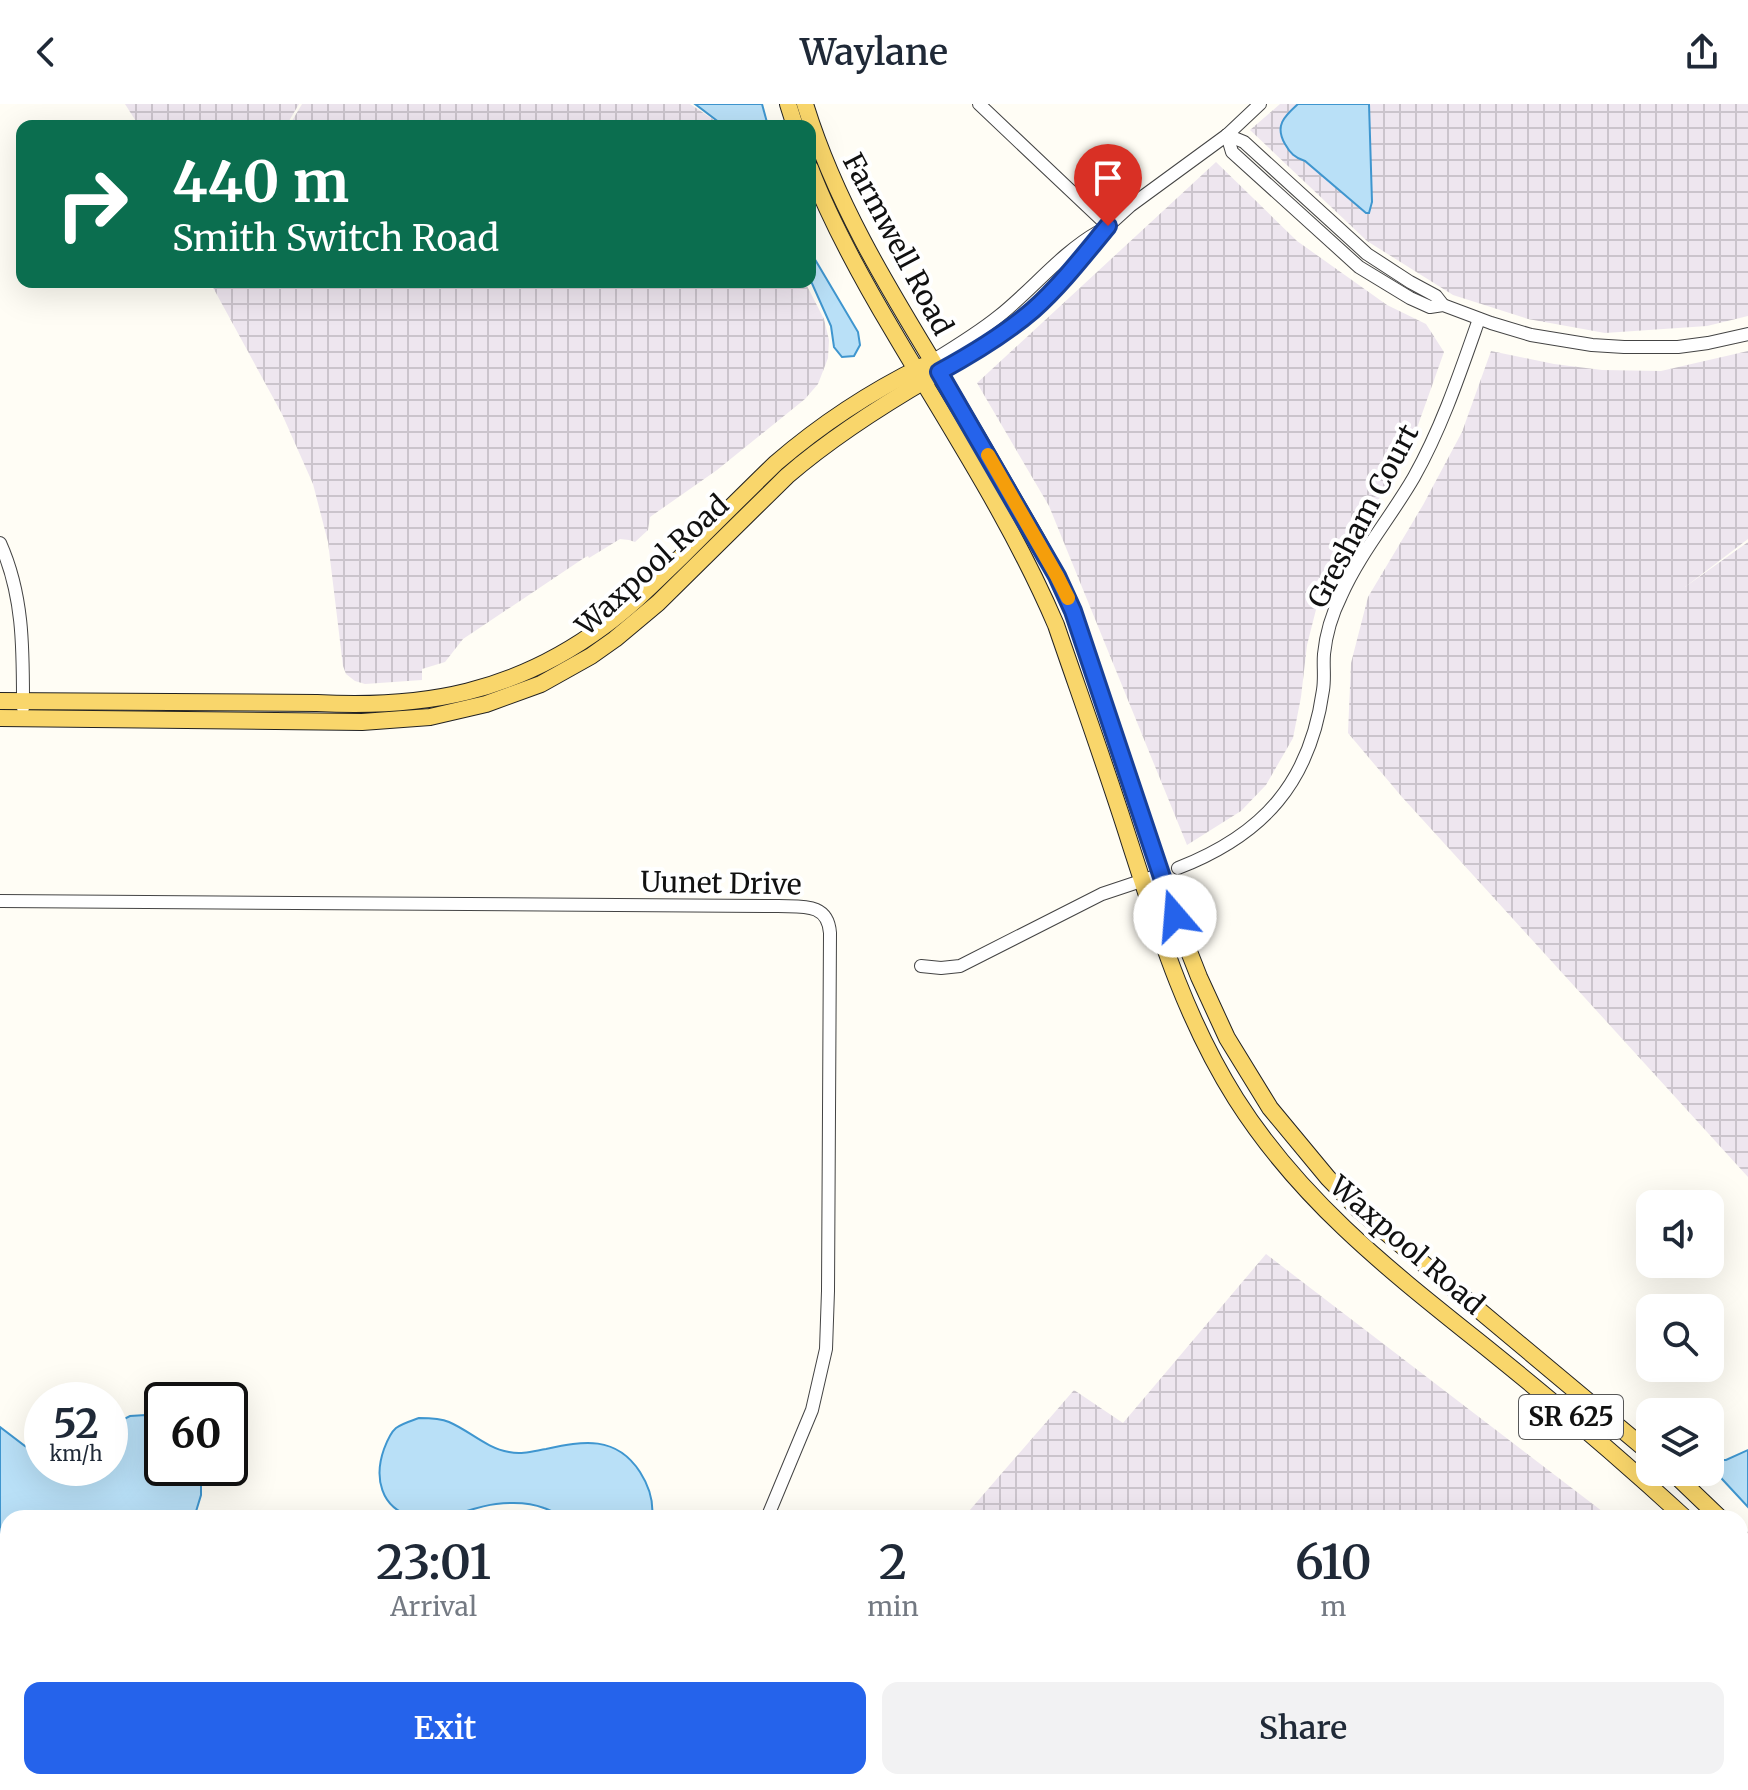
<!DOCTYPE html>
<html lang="en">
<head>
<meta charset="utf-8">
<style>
	:root { --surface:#fff; --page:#f2f2f3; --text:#1f2937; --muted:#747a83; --accent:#2563eb }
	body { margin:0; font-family:Merriweather,serif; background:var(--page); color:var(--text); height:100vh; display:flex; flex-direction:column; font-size:30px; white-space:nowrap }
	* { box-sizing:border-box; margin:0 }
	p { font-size:26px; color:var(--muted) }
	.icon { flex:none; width:44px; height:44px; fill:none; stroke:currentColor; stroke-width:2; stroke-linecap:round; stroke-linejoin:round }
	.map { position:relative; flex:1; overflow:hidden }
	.sheet { position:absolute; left:0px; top:1406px; width:1748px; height:280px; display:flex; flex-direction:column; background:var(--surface); border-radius:24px 24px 0 0; box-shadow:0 8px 32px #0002 }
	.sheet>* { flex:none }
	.hud { position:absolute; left:16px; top:16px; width:800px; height:168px; border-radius:16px; box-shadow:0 8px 32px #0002; background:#0b6e4f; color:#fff; overflow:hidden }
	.controls { position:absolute; left:1636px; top:1086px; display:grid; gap:16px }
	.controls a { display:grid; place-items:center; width:88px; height:88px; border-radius:16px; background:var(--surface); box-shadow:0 8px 32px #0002; font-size:40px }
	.speed { position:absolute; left:24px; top:1278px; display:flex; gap:16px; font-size:40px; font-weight:700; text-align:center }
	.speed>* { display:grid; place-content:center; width:104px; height:104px; border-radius:50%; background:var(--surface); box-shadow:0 8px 32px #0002; line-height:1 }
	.speed small { font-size:20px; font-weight:400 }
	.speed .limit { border:4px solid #111; border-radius:12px; background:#fff; color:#111 }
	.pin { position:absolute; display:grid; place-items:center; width:68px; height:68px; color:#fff; margin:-82px -34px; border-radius:50% 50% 50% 0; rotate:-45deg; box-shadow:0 0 8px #0007 }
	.pin .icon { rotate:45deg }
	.me { position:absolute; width:88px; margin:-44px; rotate:342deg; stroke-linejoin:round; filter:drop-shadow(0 0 6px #0008) }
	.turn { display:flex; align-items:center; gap:28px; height:168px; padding:0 24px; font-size:36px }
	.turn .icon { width:104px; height:104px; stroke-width:2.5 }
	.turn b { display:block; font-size:56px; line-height:68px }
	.eta { display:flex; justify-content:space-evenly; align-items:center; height:136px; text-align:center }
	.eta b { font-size:48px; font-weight:600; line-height:56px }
	.button { display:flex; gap:16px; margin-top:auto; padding:16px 24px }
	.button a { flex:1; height:92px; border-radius:16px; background:var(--accent); color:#fff; font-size:32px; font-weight:600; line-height:92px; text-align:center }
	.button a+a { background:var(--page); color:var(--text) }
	header { display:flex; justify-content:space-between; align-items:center; height:104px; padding:0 24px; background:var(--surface); font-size:36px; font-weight:600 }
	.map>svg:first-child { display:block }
	.industrial { fill:url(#industrial-grid) }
	.water { fill:#b9e0f7; stroke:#3f96cf; stroke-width:2 }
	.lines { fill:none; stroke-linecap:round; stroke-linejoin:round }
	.minor-casing { stroke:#444; stroke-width:14 }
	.major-casing { stroke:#222; stroke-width:18 }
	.minor { stroke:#fff; stroke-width:12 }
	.major { stroke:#f9d66b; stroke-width:16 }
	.route-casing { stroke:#184099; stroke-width:20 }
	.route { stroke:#2563eb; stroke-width:14 }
	.slow { stroke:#f59e0b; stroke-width:14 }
	.labels { text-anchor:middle; stroke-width:8; stroke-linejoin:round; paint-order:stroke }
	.shield { fill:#fff; stroke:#585858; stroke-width:2 }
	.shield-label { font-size:26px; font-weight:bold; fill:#111 }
	.street-label { font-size:28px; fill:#111; stroke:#fff }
</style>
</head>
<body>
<header><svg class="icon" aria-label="back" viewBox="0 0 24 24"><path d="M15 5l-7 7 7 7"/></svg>Waylane<svg class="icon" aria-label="share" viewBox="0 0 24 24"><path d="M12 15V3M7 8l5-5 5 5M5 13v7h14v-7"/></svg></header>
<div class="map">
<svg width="1748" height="1686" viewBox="0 0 1748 1686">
	<defs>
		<pattern id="industrial-grid" width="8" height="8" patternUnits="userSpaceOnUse" patternTransform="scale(2)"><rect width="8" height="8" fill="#eee6ef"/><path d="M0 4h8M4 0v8" fill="none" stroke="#cbc4cc"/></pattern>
	</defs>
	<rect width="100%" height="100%" fill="#fffdf5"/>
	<g class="industrial">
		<polygon points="125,0 299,0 286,22 139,22"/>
		<polygon points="302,0 690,0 723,22 289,22"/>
		<polygon points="1280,0 1748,0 1748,212 1707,222 1605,229 1528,215 1453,191 1367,137 1250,26"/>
		<polygon points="1216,58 1297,137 1387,201 1426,220 1444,248 1407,352 1322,482 1307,541 1301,593 1293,634 1266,681 1241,707 1187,741 1049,402 977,279"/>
		<polygon points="210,178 805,178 824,215 829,236 828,254 818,280 805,295 717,366 650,413 648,426 635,438 629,436 620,435 589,454 588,452 584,454 463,535 445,558 422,565 422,576 365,580 355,577 346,570 343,562 328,438 313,380 282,310"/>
		<polygon points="1491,247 1554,260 1602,266 1661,267 1748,247 1748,435 1685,483 1748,438 1748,1073 1402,693 1348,629 1351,559 1368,493 1423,401 1462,328"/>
		<polygon points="1266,1150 1611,1414 963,1414 1074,1286 1123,1319"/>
		<polygon points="128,1678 903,1678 922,1686 129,1686"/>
		<polygon points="1128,1678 1432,1678 1426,1686 1149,1686"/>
	</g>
	<g class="water">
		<polygon points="695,0 762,0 768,22 724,22"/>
		<path d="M1298,0H1369L1372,98L1369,109H1366L1305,57C1295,54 1290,49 1285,40C1274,21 1285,12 1298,0Z"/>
		<polygon points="810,147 858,228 860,241 854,252 842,253 834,243 831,222 810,175"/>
		<polygon points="146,1311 162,1316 162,1364 201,1364 201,1391 194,1414 8,1414 8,1437 0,1449 0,1323 25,1342 42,1348 42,1364 110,1364 110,1322 130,1312"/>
		<path d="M419,1314C429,1314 440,1314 449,1318C470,1327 486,1344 509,1348C522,1351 534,1347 546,1345C583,1337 616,1331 640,1368C649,1382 654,1397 652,1414C632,1414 611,1414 591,1414C584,1414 573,1416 566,1414C559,1412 551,1406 544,1404C529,1398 513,1398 496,1400C468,1403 443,1421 413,1413C380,1404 374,1373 384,1345C387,1337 390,1329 396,1324C403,1319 411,1317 419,1314Z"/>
		<polygon points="1748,1346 1748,1403 1710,1362 1710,1347 1721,1356 1726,1356"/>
		<polygon points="1438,1678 1590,1678 1595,1686 1432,1686"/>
	</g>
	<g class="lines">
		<g class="minor-casing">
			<g id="minor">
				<polyline points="979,0 1108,122"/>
				<polyline points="1227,31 1232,48 1359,163 1410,194 1430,203 1443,201 1491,219 1531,231 1592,241 1624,243 1678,243 1708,239 1748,230"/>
				<polyline points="1227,31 1244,38 1367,150 1410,178 1436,192 1443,201"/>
				<path d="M932,257C955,243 978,229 999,212C1033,185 1061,149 1098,128"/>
				<polyline points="939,268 985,243 1032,206 1063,176 1108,122 1130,102 1227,31 1260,0"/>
				<path d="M0,439C24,492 23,547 23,604"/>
				<path d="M1178,764C1263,731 1310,679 1323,586C1325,574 1323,562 1324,550C1326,530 1332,510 1341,492C1360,449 1391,413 1414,373C1442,323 1460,269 1479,215"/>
				<path d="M0,797L778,802C801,803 828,798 830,829L828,1187L826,1245L812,1306L767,1414"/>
				<polyline points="921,862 941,864 960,862 1102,790 1162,770"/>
			</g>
		</g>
		<g class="major-casing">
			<g id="major">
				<polyline points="788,0 795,22"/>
				<path d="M805,0C835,98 888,184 941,271C973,325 1005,380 1036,434L1057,472L1073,507L1175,812L1199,873L1227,934L1270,1004L1328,1074L1358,1105L1650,1349"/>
				<path d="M810,64C832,121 862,175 893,227C950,324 1012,418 1056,521C1081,594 1107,666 1130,739C1159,829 1185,914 1236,995C1302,1099 1393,1169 1488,1245C1555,1299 1621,1355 1685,1414"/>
				<path d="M0,597L317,599C425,605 515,588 604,522C632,502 656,477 681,453C712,422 744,390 776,359C819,322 872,287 923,262"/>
				<path d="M0,614L362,618L430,613L486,600L541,580L591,552L615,535L658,499L787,372C831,334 881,302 931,273"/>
				<polyline points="1672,1368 1720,1414"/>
				<polyline points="1740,1433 1748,1441"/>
				<polyline points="1740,1469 1748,1478"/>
				<polyline points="0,1562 8,1559"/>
				<polyline points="0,1592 8,1588"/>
				<polyline points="974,1678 993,1686"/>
				<polyline points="1041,1678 1059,1686"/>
			</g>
		</g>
		<use href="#minor" class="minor"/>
		<use href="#major" class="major"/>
	</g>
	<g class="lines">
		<g class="route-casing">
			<path id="route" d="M1108,122C1084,151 1061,181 1033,206C1004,231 972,250 939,268L1057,472L1073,507L1175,812"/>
		</g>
		<use href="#route" class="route"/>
		<polyline class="slow" points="988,351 1057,472 1068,494"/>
	</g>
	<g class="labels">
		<rect class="shield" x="1519" y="1291" width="104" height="44" rx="6"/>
		<g class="shield-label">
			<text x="1571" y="1322">SR 625</text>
		</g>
		<g class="street-label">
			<text transform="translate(898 140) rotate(62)" y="10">Farmwell Road</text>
			<text transform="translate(1363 412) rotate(-62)" y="10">Gresham Court</text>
			<text transform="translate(652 461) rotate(-42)" y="10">Waxpool Road</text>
			<text transform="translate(721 779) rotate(1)" y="10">Uunet Drive</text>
			<text transform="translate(1407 1141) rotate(41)" y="10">Waxpool Road</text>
		</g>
	</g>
</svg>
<div class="controls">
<a><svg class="icon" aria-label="sound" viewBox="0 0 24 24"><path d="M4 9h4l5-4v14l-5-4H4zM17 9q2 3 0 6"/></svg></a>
<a><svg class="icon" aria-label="search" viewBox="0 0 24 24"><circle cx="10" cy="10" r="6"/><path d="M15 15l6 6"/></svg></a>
<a><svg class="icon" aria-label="layers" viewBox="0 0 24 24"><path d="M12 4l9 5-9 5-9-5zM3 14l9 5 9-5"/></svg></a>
</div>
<div class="speed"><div>52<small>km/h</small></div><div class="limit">60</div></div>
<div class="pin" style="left:1108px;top:122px;background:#d93025"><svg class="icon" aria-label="arrive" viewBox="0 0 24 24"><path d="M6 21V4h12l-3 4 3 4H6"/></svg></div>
<svg class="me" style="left:1175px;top:812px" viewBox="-20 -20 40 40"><circle r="19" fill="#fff"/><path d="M0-13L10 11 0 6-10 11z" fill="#2563eb"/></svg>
<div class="hud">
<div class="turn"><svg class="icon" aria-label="right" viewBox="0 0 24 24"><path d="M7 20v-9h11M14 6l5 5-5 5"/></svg><div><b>440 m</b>Smith Switch Road</div></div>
</div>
<section class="sheet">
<div class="eta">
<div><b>23:01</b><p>Arrival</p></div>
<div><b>2</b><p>min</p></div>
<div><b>610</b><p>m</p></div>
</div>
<div class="button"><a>Exit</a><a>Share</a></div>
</section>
</div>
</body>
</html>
